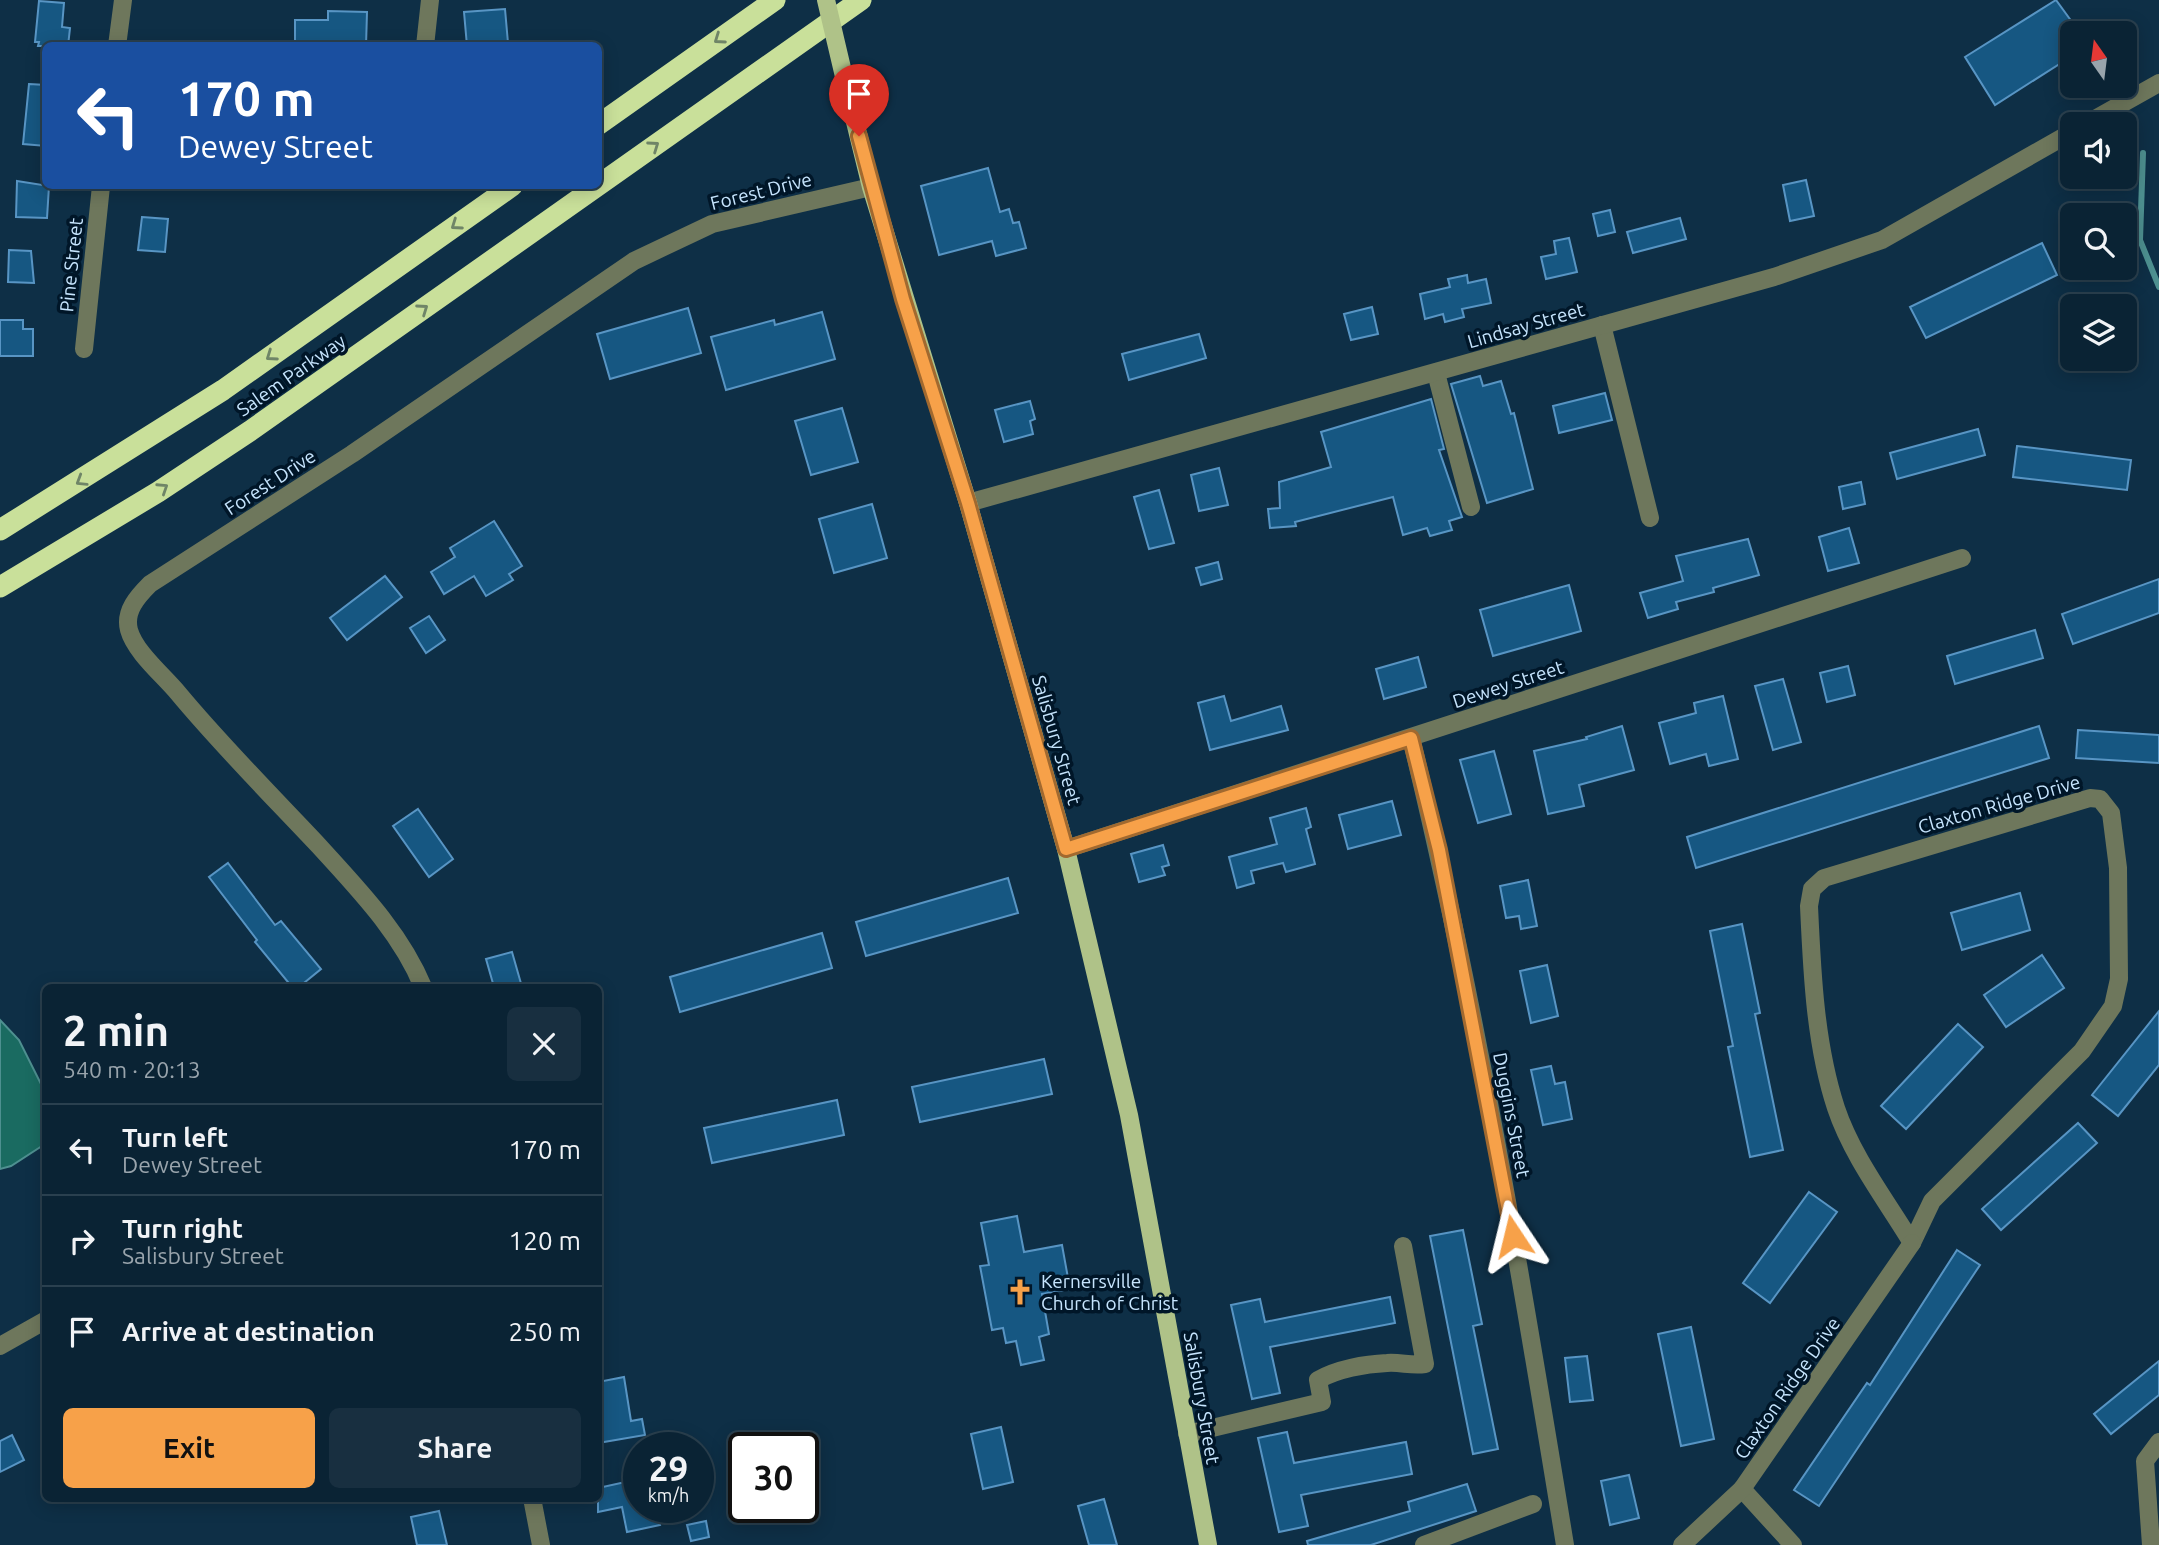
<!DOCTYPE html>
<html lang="en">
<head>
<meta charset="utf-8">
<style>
	:root { --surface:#0a2334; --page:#182f40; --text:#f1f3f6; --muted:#99a4ac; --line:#2a404f; --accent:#f7a149 }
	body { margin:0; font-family:Ubuntu,sans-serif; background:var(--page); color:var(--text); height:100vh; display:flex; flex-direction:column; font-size:26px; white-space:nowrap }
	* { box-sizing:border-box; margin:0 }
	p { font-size:23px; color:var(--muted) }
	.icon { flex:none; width:38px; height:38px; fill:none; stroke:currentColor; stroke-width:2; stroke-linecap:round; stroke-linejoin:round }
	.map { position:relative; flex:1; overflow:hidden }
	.side { position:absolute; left:42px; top:984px; width:560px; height:518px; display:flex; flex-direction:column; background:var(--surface); border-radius:10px; box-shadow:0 4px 18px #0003,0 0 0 2px var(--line) }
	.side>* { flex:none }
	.banner { position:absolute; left:42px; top:42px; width:560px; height:147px; border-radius:10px; box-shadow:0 4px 18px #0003,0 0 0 2px var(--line); background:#1a4fa0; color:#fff; overflow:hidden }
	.needle { width:46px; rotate:346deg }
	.fabs { position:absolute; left:2060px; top:21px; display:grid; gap:14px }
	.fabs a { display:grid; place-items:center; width:77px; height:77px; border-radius:10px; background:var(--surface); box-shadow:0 4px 18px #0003,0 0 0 2px var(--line); font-size:35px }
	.speed { position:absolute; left:623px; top:1432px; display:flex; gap:14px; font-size:35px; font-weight:700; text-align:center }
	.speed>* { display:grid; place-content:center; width:91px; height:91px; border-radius:50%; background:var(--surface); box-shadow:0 4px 18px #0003,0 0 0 2px var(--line); line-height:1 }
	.speed small { font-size:18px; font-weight:400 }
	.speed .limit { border:4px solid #111; border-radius:10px; background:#fff; color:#111 }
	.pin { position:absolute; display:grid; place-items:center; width:60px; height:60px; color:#fff; margin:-72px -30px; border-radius:50% 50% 50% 0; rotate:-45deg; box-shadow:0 0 7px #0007 }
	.pin .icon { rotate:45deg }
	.me { position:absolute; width:77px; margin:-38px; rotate:350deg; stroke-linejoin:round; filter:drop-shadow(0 0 5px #0008) }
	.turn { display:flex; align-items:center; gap:24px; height:147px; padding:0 21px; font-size:32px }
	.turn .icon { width:91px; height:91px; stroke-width:2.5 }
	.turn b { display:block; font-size:49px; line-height:60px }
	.round { display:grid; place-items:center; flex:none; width:74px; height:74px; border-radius:10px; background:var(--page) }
	.overview { display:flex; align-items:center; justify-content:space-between; height:119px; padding:0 21px }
	h1 { font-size:42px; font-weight:700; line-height:52px }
	.button { display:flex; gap:14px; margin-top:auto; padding:14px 21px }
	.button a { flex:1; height:80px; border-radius:10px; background:var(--accent); color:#111; font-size:28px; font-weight:700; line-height:80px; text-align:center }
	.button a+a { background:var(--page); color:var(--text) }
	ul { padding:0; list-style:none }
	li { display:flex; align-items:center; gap:21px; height:91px; padding:0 21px; border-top:2px solid var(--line) }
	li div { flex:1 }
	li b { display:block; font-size:26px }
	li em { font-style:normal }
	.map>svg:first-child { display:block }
	.water { fill:#1a6b61; stroke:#4e9090; stroke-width:2 }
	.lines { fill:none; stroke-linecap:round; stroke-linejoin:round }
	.stream { stroke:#4e9090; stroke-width:6 }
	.building { fill:#165782; stroke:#5895c4; stroke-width:2 }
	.minor { stroke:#6e775c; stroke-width:18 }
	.major { stroke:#afc288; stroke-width:18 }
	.highway { stroke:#c9e09a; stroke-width:21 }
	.major-bridge { stroke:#afc288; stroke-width:18 }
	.oneway { stroke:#6f8567 }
	.route-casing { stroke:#a1692f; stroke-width:18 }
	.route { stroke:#f7a149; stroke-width:12 }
	.labels { text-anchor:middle; stroke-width:7; stroke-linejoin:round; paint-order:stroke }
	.street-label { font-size:19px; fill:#c6e5fe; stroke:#001628 }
	.poi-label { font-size:19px; fill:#c6e5fe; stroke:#001628; text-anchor:start }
</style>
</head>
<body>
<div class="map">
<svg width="2159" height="1545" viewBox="0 0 2159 1545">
	<rect width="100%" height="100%" fill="#0e2f46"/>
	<polygon class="water" points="0,1020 19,1040 45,1092 45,1144 11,1166 0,1169"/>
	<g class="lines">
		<polyline class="stream" points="2143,153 2140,240 2159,287"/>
	</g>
	<g class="building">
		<polygon points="2056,0 2080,33 2072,33 2072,56 1995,105 1965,57"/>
		<polygon points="39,1 64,3 62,27 70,28 68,46 38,46 39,42 35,42"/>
		<polygon points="505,9 508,43 467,46 464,12"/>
		<polygon points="328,11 367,12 366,46 295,45 295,20 328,20"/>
		<polygon points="29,84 46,85 46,146 23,144"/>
		<polygon points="988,168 1000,212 1009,209 1013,223 1019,222 1026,248 996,256 992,241 939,255 921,186"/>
		<polygon points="1806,180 1814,216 1790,221 1783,185"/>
		<polygon points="17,181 49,186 47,218 16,217"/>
		<polygon points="1610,210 1615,232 1598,236 1593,214"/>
		<polygon points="142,217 168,219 165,252 138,250"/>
		<polygon points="1680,218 1686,239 1633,253 1627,232"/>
		<polygon points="1569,238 1577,272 1546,279 1541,257 1556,254 1554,241"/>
		<polygon points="2042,243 2057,275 1926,338 1910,307"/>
		<polygon points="9,250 31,251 34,283 8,282"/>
		<polygon points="1467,275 1468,283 1486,279 1491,303 1462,309 1464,317 1445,322 1443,314 1425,319 1420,294 1450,287 1448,279"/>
		<polygon points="1372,307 1378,334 1351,340 1344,314"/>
		<polygon points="688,308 701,353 610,379 597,334"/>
		<polygon points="822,312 835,359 726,390 711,337 774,320 775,325"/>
		<polygon points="0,320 23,320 23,329 33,329 33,356 0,356"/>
		<polygon points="1199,334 1206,358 1129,380 1122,354"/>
		<polygon points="1480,376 1483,386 1501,381 1511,414 1514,413 1533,489 1487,503 1451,384"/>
		<polygon points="1605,393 1612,420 1559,433 1553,406"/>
		<polygon points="1431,399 1444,449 1439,450 1462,517 1449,521 1452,530 1430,536 1427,528 1403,535 1393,497 1295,522 1296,526 1270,528 1268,509 1280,508 1279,482 1331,467 1321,432"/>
		<polygon points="1030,401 1035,419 1030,421 1033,434 1004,442 995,410"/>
		<polygon points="842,408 858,462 811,475 795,421"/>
		<polygon points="1978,429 1985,455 1897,479 1890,453"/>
		<polygon points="2017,446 2131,460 2127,490 2013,477"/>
		<polygon points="1219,468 1228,505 1199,511 1191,475"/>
		<polygon points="1861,482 1865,504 1843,509 1839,487"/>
		<polygon points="1159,490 1174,543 1149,549 1134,497"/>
		<polygon points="872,504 887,558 834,573 819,519"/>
		<polygon points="494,521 522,566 509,574 513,580 486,596 474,576 444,594 431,572 455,557 450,548"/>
		<polygon points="1849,528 1859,563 1828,571 1819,537"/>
		<polygon points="1748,539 1759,575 1713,588 1714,592 1676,602 1678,609 1648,618 1640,593 1683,581 1676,556"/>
		<polygon points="1218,562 1222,579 1201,585 1196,568"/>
		<polygon points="385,576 402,597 347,640 330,618"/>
		<polygon points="2159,579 2159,613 2073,644 2062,614"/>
		<polygon points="1569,585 1581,631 1493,656 1480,610"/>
		<polygon points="429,616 445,640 426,653 410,628"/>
		<polygon points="2035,630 2043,658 1955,684 1947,656"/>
		<polygon points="1418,657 1426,687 1384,699 1376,669"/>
		<polygon points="1848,666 1855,695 1827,702 1820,673"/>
		<polygon points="1783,679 1801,742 1773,750 1755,686"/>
		<polygon points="1224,696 1231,721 1281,706 1288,730 1210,750 1198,703"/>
		<polygon points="1723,696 1738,759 1709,766 1706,754 1670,764 1659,723 1696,713 1694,703"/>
		<polygon points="1622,726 1634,770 1579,785 1584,806 1548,814 1534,751 1587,739 1586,737"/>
		<polygon points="2039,726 2049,758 1696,868 1687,837"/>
		<polygon points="2078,730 2159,735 2159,763 2076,758"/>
		<polygon points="1494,751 1511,814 1478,823 1460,760"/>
		<polygon points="1392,801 1401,835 1348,849 1339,815"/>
		<polygon points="1306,808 1311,827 1306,829 1315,864 1286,872 1283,863 1251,871 1254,883 1237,888 1229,857 1277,844 1270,818"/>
		<polygon points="418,809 453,859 429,877 393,826"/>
		<polygon points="1163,845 1169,865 1162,867 1165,875 1139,882 1131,854"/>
		<polygon points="228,863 275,925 281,921 321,969 299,987 292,987 255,942 257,940 209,877"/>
		<polygon points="1008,878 1018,913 866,956 856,922"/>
		<polygon points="1528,880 1537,926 1521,929 1519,916 1506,918 1500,886"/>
		<polygon points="2020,893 2030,930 1962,950 1951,913"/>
		<polygon points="1742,924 1760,1013 1755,1014 1783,1150 1750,1157 1728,1047 1733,1046 1710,931"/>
		<polygon points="822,933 832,968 680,1012 670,977"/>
		<polygon points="512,952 522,987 494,987 486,959"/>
		<polygon points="2042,955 2064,988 2006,1027 1984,995"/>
		<polygon points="1547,965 1558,1016 1531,1023 1520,971"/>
		<polygon points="2159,1011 2159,1065 2118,1116 2092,1095"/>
		<polygon points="1958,1024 1983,1047 1906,1129 1881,1106"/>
		<polygon points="1044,1059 1052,1094 920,1122 912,1087"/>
		<polygon points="1551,1066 1555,1084 1565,1082 1572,1119 1543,1125 1531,1070"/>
		<polygon points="837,1100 844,1135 712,1163 704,1128"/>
		<polygon points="2078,1123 2097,1143 2001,1230 1982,1209"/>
		<polygon points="1809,1192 1837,1212 1770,1303 1743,1283"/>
		<polygon points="1017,1216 1024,1252 1062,1245 1070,1289 1042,1294 1049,1334 1039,1337 1044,1360 1021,1365 1016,1341 1006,1343 1003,1328 992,1330 980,1266 989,1265 981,1223"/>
		<polygon points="1463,1230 1482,1324 1473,1326 1498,1449 1473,1454 1430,1236"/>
		<polygon points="1957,1250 1980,1265 1819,1506 1794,1490 1867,1383 1870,1385"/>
		<polygon points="1390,1297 1395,1323 1270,1347 1280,1393 1252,1399 1231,1305 1260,1299 1265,1322"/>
		<polygon points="1691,1327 1714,1439 1681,1446 1658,1334"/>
		<polygon points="1587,1356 1593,1400 1570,1402 1565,1358"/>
		<polygon points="2159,1361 2159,1395 2111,1434 2094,1414"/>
		<polygon points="624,1377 631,1421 642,1419 645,1435 598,1443 598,1382"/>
		<polygon points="1001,1427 1013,1482 983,1489 971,1434"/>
		<polygon points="1287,1432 1294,1463 1406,1442 1412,1474 1301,1495 1308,1526 1279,1532 1258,1438"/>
		<polygon points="12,1435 24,1460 0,1472 0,1441"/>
		<polygon points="1629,1475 1639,1518 1610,1525 1601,1481"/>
		<polygon points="639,1479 639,1507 655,1507 660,1525 627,1532 622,1507 598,1512 598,1488"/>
		<polygon points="1467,1484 1476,1511 1371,1545 1308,1545 1307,1541 1410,1511 1408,1502"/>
		<polygon points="1104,1499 1117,1545 1089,1545 1078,1506"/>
		<polygon points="439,1511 447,1545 417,1545 411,1517"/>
		<polygon points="706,1521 709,1537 691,1541 687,1525"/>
	</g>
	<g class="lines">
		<g class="minor">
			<polyline points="117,46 123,0"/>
			<polyline points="425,46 430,0"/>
			<polyline points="2086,124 2159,83"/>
			<polyline points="1602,325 1650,518"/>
			<polyline points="84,349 101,186"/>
			<polyline points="1436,373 1471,507"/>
			<polyline points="968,503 1774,277 1882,240 2072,132"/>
			<path d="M1411,738C1476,1004 1521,1275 1565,1545"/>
			<path d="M2090,798L2100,799L2111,813L2118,868L2119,979L2113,1006L2082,1051L1932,1201L1912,1243C1886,1200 1852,1156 1836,1108C1815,1044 1812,972 1809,906L1812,889L1824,878Z"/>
			<polyline points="1066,849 1962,558"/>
			<path d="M423,987C401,933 358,889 319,846C272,796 222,746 178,693C163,675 135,652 129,630C124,611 138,596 150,584L352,454L634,261L712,224L871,187"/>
			<polyline points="0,1346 46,1320"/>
			<path d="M1187,1434L1322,1402L1318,1380C1337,1369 1365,1364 1387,1363C1401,1362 1411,1366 1425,1364L1403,1246"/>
			<polyline points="1742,1489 1793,1545"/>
			<polyline points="532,1498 541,1545"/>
			<polyline points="1424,1545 1533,1504"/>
			<polyline points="1682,1545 1742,1489 1912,1243"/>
			<polyline points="2151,1545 2145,1461 2159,1442"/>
		</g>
		<polyline class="major" points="846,85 871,187 968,503 1066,849 1129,1115 1208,1545"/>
		<g class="highway">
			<polyline points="598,125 775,0"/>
			<polyline points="0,530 223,390 512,186"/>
			<polyline points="0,587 158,492 250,431 861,0"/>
		</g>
		<polyline class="major-bridge" points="826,0 846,85"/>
	</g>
	<defs><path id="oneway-chevron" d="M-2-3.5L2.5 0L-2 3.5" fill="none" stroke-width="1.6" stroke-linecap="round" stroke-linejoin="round" transform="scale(1.75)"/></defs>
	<g class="oneway">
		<use href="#oneway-chevron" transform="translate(719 39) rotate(145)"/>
		<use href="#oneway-chevron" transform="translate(654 146) rotate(-35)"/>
		<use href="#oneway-chevron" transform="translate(456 225) rotate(145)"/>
		<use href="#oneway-chevron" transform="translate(423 309) rotate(-35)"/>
		<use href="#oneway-chevron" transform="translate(271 356) rotate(145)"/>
		<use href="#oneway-chevron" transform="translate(81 481) rotate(148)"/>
		<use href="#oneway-chevron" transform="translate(163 488) rotate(-33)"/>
	</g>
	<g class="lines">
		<g class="route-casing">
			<polyline id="route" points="859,136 903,299 968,503 1066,849 1411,738 1439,850 1513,1236"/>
		</g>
		<use href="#route" class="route"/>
	</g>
	<defs>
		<g id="church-bare" transform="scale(2.1)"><path d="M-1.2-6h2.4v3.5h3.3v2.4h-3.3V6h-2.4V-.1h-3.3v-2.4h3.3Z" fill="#f7a149" stroke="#001628" stroke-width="2.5" paint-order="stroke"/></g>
	</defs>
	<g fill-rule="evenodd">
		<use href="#church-bare" x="1020" y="1292"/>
	</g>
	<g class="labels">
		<g class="street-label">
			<text transform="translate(761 191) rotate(-14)" y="7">Forest Drive</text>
			<text transform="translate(71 265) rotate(-84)" y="7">Pine Street</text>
			<text transform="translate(1526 325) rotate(-16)" y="7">Lindsay Street</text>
			<text transform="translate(291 375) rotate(-35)" y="7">Salem Parkway</text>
			<text transform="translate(270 482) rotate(-33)" y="7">Forest Drive</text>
			<text transform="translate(1508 684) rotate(-18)" y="7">Dewey Street</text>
			<text transform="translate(1057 740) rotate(74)" y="7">Salisbury Street</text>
			<text transform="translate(1999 804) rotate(-16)" y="7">Claxton Ridge Drive</text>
			<text transform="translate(1512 1115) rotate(79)" y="7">Duggins Street</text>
			<text transform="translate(1787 1388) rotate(-55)" y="7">Claxton Ridge Drive</text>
			<text transform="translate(1202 1398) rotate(80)" y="7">Salisbury Street</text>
		</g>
		<g class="poi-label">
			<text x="1041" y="1288">Kernersville<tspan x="1041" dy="22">Church of Christ</tspan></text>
		</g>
	</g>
</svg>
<div class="fabs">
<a><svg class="needle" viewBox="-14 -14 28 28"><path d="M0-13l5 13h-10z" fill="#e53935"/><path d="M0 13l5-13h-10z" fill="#99a4ac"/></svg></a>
<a><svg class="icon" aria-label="sound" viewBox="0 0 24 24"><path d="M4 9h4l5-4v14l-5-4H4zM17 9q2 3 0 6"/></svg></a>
<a><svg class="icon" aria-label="search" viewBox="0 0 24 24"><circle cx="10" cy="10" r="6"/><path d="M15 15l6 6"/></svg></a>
<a><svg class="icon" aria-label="layers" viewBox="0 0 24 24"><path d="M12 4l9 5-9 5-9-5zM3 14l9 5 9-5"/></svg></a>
</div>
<div class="speed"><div>29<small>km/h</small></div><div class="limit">30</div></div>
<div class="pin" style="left:859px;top:136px;background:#d93025"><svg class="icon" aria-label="arrive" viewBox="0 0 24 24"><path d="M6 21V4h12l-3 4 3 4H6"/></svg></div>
<svg class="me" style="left:1513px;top:1236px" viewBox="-20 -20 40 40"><path d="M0-17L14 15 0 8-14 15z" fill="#f7a149" stroke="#fff" stroke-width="4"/></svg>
<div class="banner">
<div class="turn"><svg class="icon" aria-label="left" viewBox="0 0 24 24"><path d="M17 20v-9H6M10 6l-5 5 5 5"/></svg><div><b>170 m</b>Dewey Street</div></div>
</div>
<section class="side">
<div class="overview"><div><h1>2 min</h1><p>540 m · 20:13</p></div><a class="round"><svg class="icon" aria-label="close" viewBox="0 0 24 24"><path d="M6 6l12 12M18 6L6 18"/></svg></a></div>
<ul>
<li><svg class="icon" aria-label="left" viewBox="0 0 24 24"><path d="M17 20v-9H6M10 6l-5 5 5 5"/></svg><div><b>Turn left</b><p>Dewey Street</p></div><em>170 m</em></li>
<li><svg class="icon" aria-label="right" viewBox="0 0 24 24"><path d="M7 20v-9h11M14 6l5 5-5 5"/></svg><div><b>Turn right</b><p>Salisbury Street</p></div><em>120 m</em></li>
<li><svg class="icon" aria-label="arrive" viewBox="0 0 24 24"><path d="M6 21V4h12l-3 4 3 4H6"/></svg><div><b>Arrive at destination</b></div><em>250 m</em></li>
</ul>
<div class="button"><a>Exit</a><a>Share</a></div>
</section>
</div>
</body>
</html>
